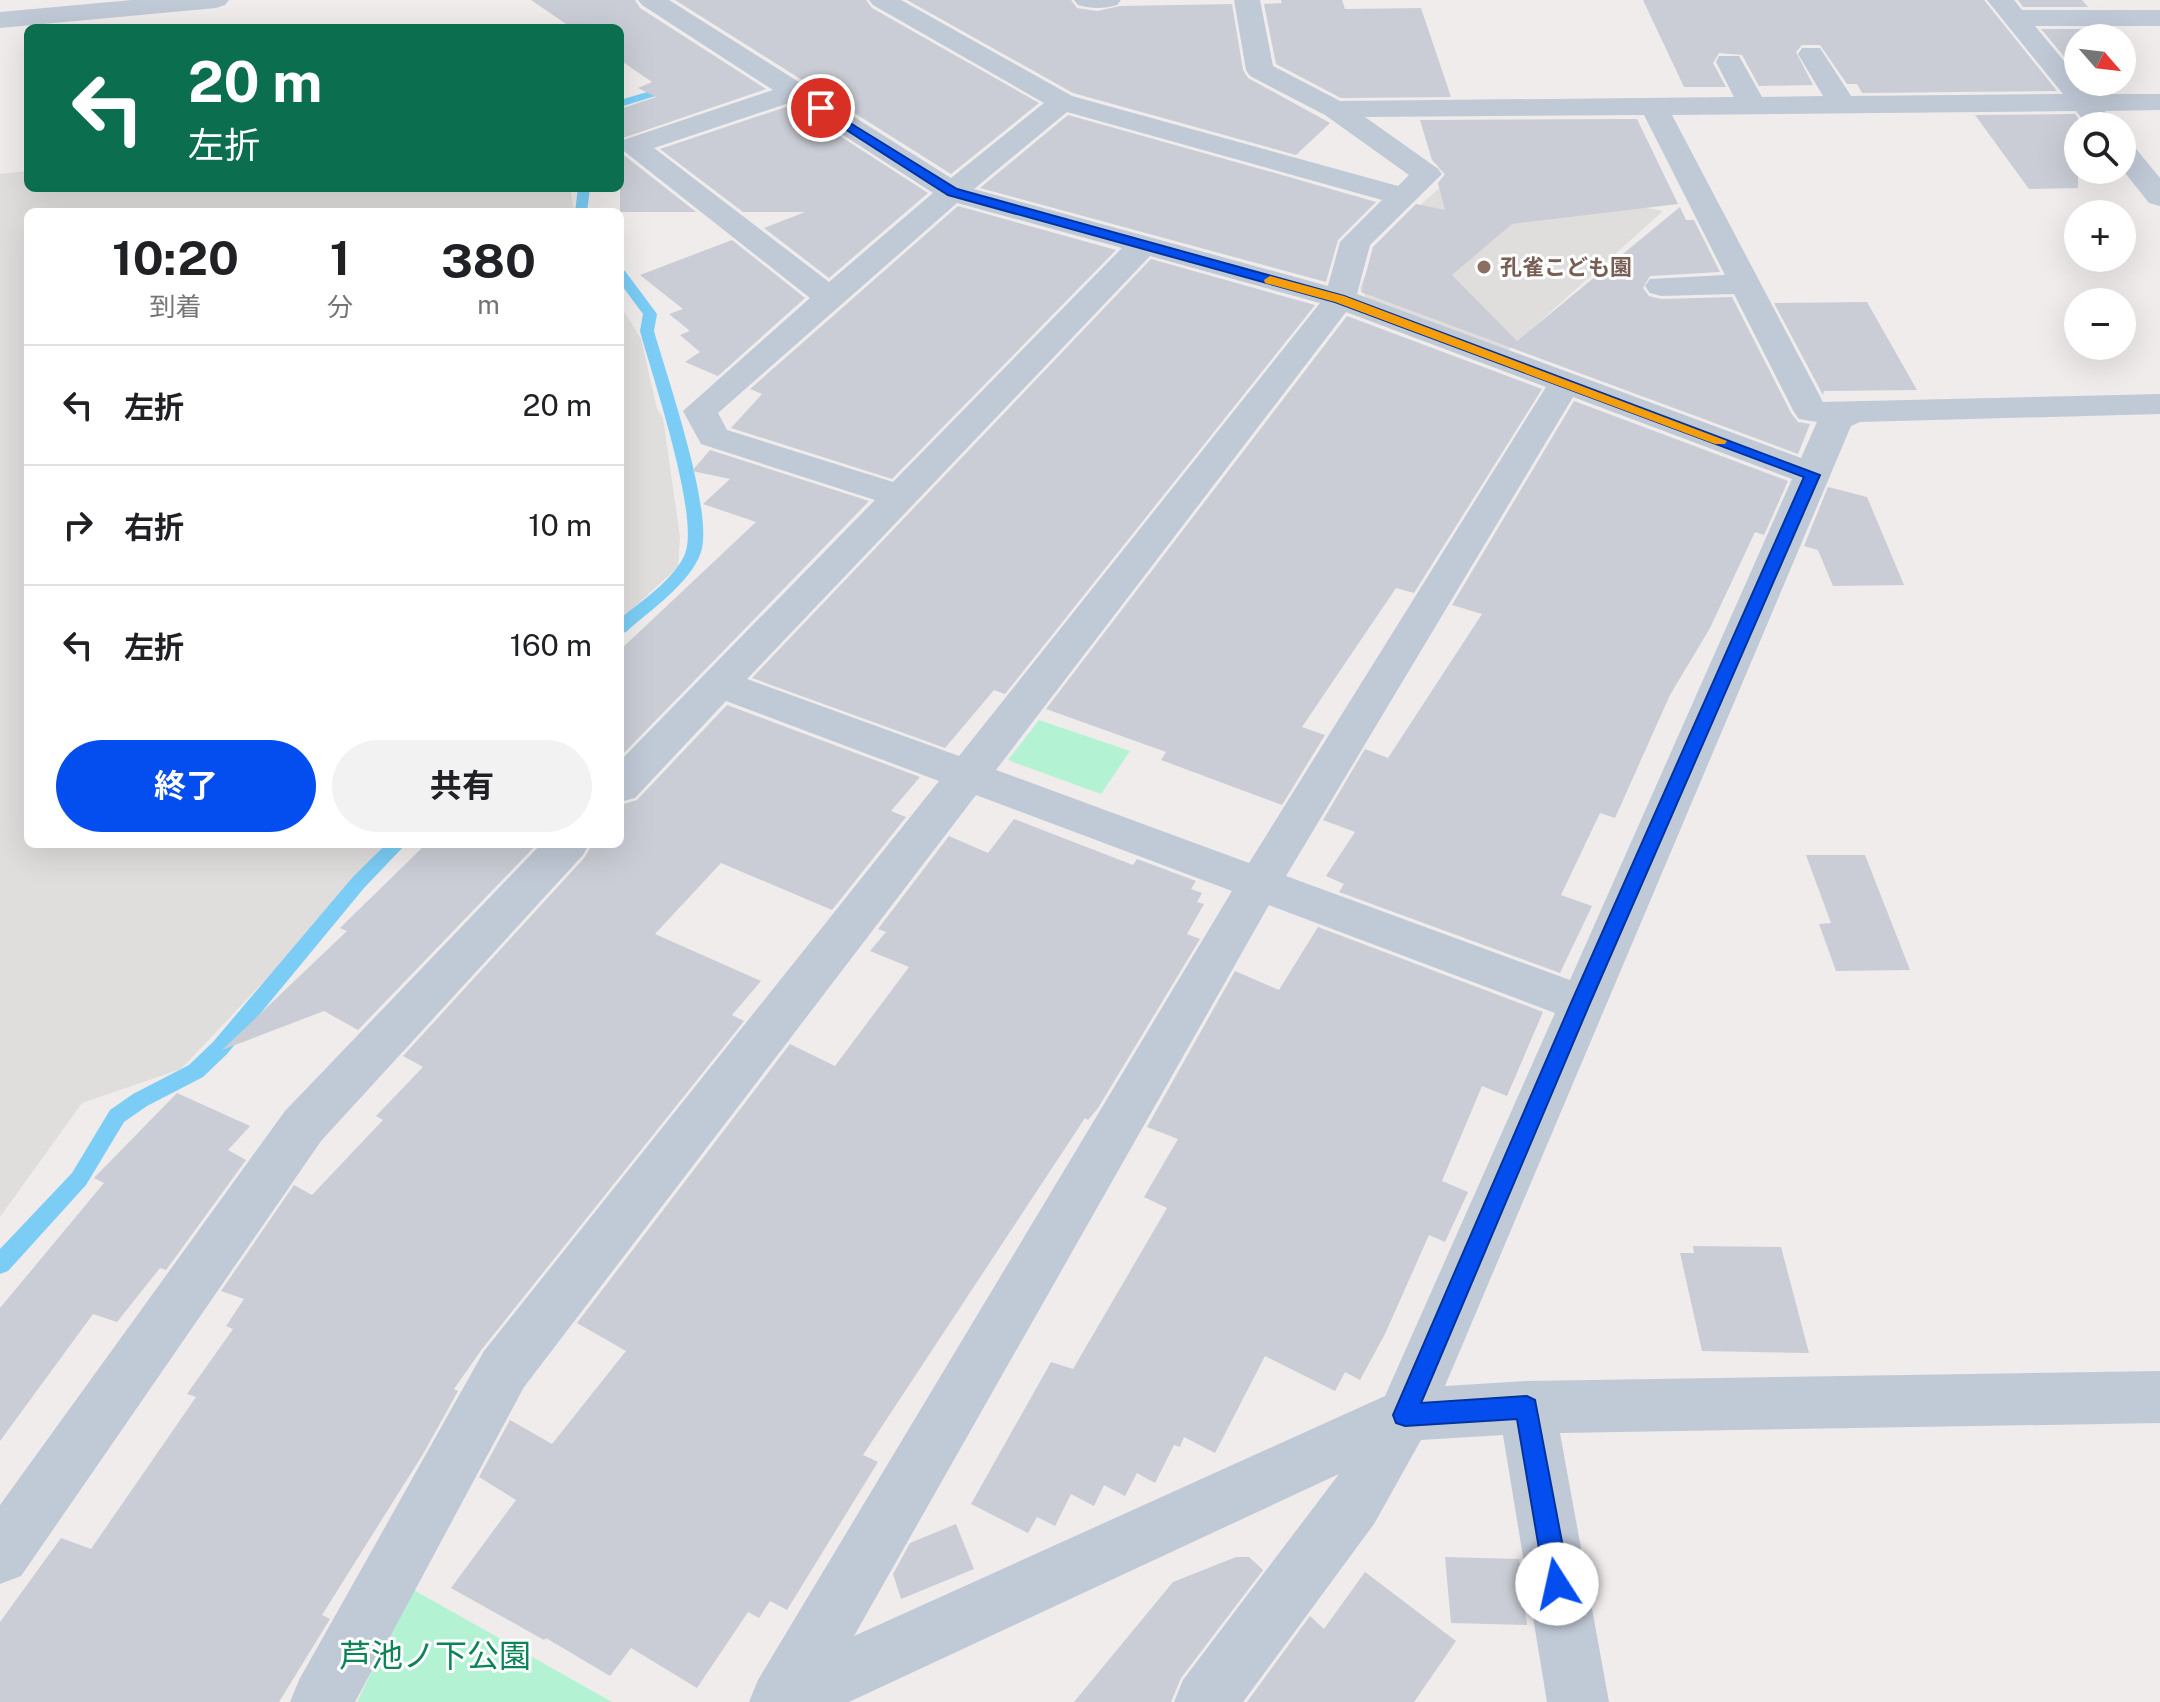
<!DOCTYPE html>
<html lang="ja">
<head>
<meta charset="utf-8">
<style>
	:root { --surface:#fff; --page:#f2f2f2; --text:#202124; --muted:#757577; --line:#e0e0e0; --accent:#044ef0 }
	body { margin:0; font-family:"Public Sans","Noto Sans JP",sans-serif; background:var(--page); color:var(--text); height:100vh; display:flex; flex-direction:column; font-size:30px; white-space:nowrap }
	* { box-sizing:border-box; margin:0 }
	p { font-size:26px; color:var(--muted) }
	.icon { flex:none; width:44px; height:44px; fill:none; stroke:currentColor; stroke-width:2; stroke-linecap:round; stroke-linejoin:round }
	.map { position:relative; flex:1; overflow:hidden }
	.drawer { position:absolute; left:24px; top:208px; width:600px; height:640px; display:flex; flex-direction:column; background:var(--surface); border-radius:12px; box-shadow:0 8px 32px #0002 }
	.drawer>* { flex:none }
	.top-card { position:absolute; left:24px; top:24px; width:600px; height:168px; border-radius:12px; box-shadow:0 8px 32px #0002; background:#0b6e4f; color:#fff; overflow:hidden }
	.needle { width:52px; rotate:118deg }
	.fabs { position:absolute; left:2064px; top:24px; display:grid; gap:16px }
	.fabs a { display:grid; place-items:center; width:72px; height:72px; border-radius:50%; background:var(--surface); box-shadow:0 8px 32px #0002; font-size:40px }
	.pin { position:absolute; display:grid; place-items:center; width:68px; height:68px; color:#fff; margin:-34px; border:4px solid #fff; border-radius:50%; box-shadow:0 2px 8px #0007 }
	.me { position:absolute; width:88px; margin:-44px; rotate:350deg; stroke-linejoin:round; filter:drop-shadow(0 0 6px #0008) }
	.turn { display:flex; align-items:center; gap:28px; height:168px; padding:0 32px; font-size:36px }
	.turn .icon { width:104px; height:104px; stroke-width:2.5 }
	.turn b { display:block; font-size:56px; line-height:68px }
	.eta { display:flex; justify-content:space-evenly; align-items:center; height:136px; text-align:center }
	.eta b { font-size:48px; font-weight:700; line-height:56px }
	.button { display:flex; gap:16px; margin-top:auto; padding:16px 32px }
	.button a { flex:1; height:92px; border-radius:48px; background:var(--accent); color:#fff; font-size:32px; font-weight:700; line-height:92px; text-align:center }
	.button a+a { background:var(--page); color:var(--text) }
	ul { padding:0; list-style:none }
	li { display:flex; align-items:center; gap:24px; height:120px; padding:0 32px; border-top:2px solid var(--line) }
	li div { flex:1 }
	li b { display:block; font-size:30px }
	li em { font-style:normal }
	.map>svg:first-child { display:block }
	.education { fill:#e0dddd }
	.green { fill:#b3f3d4 }
	.lines { fill:none; stroke-linecap:round; stroke-linejoin:round }
	.stream { fill:#7bcdf6; fill-rule:evenodd }
	.building { fill:#cacdd5 }
	.minor { fill:#c0c9d6; fill-rule:evenodd }
	.route { fill:#044ef0; stroke:#03339c; stroke-width:2 }
	.slow { fill:#f59e0b }
	.education-dot { fill:#8d6e63; stroke:#fff; stroke-width:3 }
	.labels { text-anchor:middle; stroke-width:6; stroke-linejoin:round; paint-order:stroke }
	.far-education-label { font-size:22px; font-weight:bold; fill:#785e54; stroke:#fff; text-anchor:start }
	.near-park-label { font-size:32px; fill:#0c8457; stroke:#fff }
</style>
</head>
<body>
<div class="map">
<svg width="2160" height="1702" viewBox="0 0 2160 1702">
	<rect width="100%" height="100%" fill="#efeceb"/>
	<g class="education">
		<polygon points="1436,167 1663,211 1506,352 1368,300 1360,288 1377,245 1450,178"/>
		<polygon points="28,171 28,188 570,188 574,212 28,212 28,844 384,844 305,938 181,1069 82,1103 0,1217 0,174"/>
		<polygon points="620,305 641,339 657,409 663,418 680,537 678,567 620,620"/>
	</g>
	<g class="green">
		<polygon points="1039,720 1130,751 1101,794 1008,760"/>
		<polygon points="412,1589 612,1702 357,1702"/>
	</g>
	<g class="lines">
		<g class="stream">
			<polygon points="671,85 675,86 675,90 620,107 620,100"/>
			<polygon points="578,188 590,188 587,212 575,212"/>
			<path d="M620,270L625,271L657,314L654,331C667,377 714,511 701,552C690,584 650,610 626,632L620,633V619C641,601 674,580 685,554C700,516 652,375 640,331L643,314L620,283Z"/>
			<polygon points="386,844 406,844 364,888 227,1054 203,1077 147,1106 124,1122 86,1185 8,1271 0,1274 0,1249 72,1173 110,1110 133,1094 189,1065 213,1042 352,878"/>
		</g>
	</g>
	<g class="building">
		<polygon points="531,0 635,0 640,8 766,89 620,139 620,109 656,97 638,88 652,82 620,60 620,28 572,28"/>
		<polygon points="675,0 866,0 872,8 1039,103 951,174"/>
		<polygon points="907,0 1071,0 1077,8 1097,11 1120,6 1232,4 1243,70 1248,78 1330,123 1296,155 1073,93"/>
		<polygon points="1281,0 1342,0 1345,9 1421,8 1451,97 1341,98 1276,64 1264,4 1282,3"/>
		<polygon points="1643,0 1984,0 2057,91 1862,93 1857,84 1847,84 1820,45 1802,45 1796,52 1813,85 1759,86 1742,55 1719,53 1713,63 1726,87 1684,87"/>
		<polygon points="2018,0 2082,0 2088,7 2023,7"/>
		<polygon points="2041,29 2106,29 2114,38 2078,38 2078,73"/>
		<polygon points="792,105 928,193 829,278 764,228 805,212 743,212 660,149"/>
		<polygon points="2075,114 2078,118 2078,188 2029,189 1975,115"/>
		<polygon points="1068,115 1275,173 1376,202 1338,240 1326,282 980,188"/>
		<polygon points="1637,119 1678,204 1512,224 1452,275 1517,341 1680,207 1686,220 1694,220 1720,272 1650,276 1643,288 1649,296 1661,299 1732,297 1791,413 1798,422 1810,424 1798,454 1361,292 1373,247 1416,204 1445,210 1438,183 1445,174 1432,160 1420,120"/>
		<polygon points="620,152 696,212 620,212"/>
		<polygon points="958,206 1116,250 892,479 731,428 762,394 750,389"/>
		<polygon points="732,240 805,298 718,376 685,362 700,352 680,335 690,331 669,314 683,309 640,275"/>
		<polygon points="1151,259 1315,305 1005,694 994,690 945,748 752,678"/>
		<polygon points="1867,302 1917,390 1824,391 1823,395 1774,303"/>
		<polygon points="1347,316 1542,389 1414,593 1396,588 1302,727 1325,735 1282,805 1161,760 1166,752 1046,709"/>
		<polygon points="1574,401 1788,481 1764,535 1755,532 1710,628 1670,695 1615,818 1600,813 1561,895 1592,906 1560,973 1339,892 1344,884 1326,876 1355,832 1323,820 1365,749 1388,758 1482,614 1452,605"/>
		<polygon points="710,450 869,501 620,757 620,650 756,522 703,504 730,479 692,471"/>
		<polygon points="1828,487 1867,497 1904,585 1833,586 1818,550 1804,546"/>
		<polygon points="727,705 920,777 891,811 906,817 832,910 721,863 655,934 761,981 732,1015 744,1021 482,1349 454,1389 458,1391 423,1454 322,1615 330,1619 279,1702 0,1702 0,1622 61,1538 91,1549 196,1397 187,1394 233,1329 226,1326 244,1299 221,1291 294,1185 312,1195 383,1120 376,1116 423,1067 403,1056 585,857 592,844 620,844 620,805 637,800"/>
		<polygon points="1014,819 1133,865 1137,859 1196,881 1191,889 1202,893 1197,902 1204,904 1187,934 1200,939 1098,1108 1088,1120 1085,1118 863,1455 878,1462 787,1610 770,1601 759,1618 748,1612 697,1688 631,1648 610,1676 546,1638 544,1640 451,1588 516,1500 479,1477 510,1420 552,1444 626,1351 577,1323 790,1044 835,1066 909,967 870,951 886,932 878,929 949,836 988,853"/>
		<polygon points="426,844 537,844 358,1030 324,1011 222,1050 347,931 340,928"/>
		<polygon points="1806,855 1865,855 1910,970 1836,971 1819,924 1831,923"/>
		<polygon points="1318,927 1543,1012 1507,1096 1482,1086 1442,1181 1468,1192 1445,1242 1429,1235 1385,1334 1360,1380 1345,1372 1335,1391 1265,1356 1215,1453 1184,1437 1180,1447 1174,1445 1155,1483 1137,1473 1125,1496 1104,1485 1094,1506 1071,1494 1055,1526 1037,1517 1028,1533 971,1504 1051,1362 1073,1369 1167,1208 1144,1197 1178,1139 1147,1127 1235,971 1279,990"/>
		<polygon points="177,1093 250,1126 228,1150 246,1160 166,1270 160,1268 117,1322 93,1314 0,1441 0,1308 104,1183 94,1178"/>
		<polygon points="1693,1246 1781,1247 1809,1353 1702,1351 1680,1253 1694,1253"/>
		<polygon points="956,1524 974,1569 901,1599 893,1574 910,1543"/>
		<polygon points="1236,1557 1249,1557 1263,1570 1181,1678 1171,1702 1074,1702 1173,1582"/>
		<polygon points="1445,1557 1519,1559 1527,1625 1451,1623"/>
		<polygon points="1365,1572 1456,1641 1414,1702 1247,1702 1310,1616 1324,1629"/>
	</g>
	<g class="lines">
		<g class="minor">
			<polygon points="132,0 229,0 225,5 216,8 0,28 0,12"/>
			<path d="M638,0H669L951,178L1044,103L873,5L869,0H901L1072,96L1398,186L1409,175L1325,115L1250,76L1246,70L1234,0H1260L1273,66L1340,101L1734,97L1716,62L1719,56H1739L1762,97L1823,96L1798,54L1802,48H1820L1851,96L2063,94L1987,0H2014L2022,10H2160V26H2035L2078,78V82L2091,94H2160V110L2105,111L2111,119L2103,126L2087,125L2076,111L1672,115L1823,402L2160,394V414L1860,422L1851,426L1445,1386L1527,1381L2160,1371V1423L1560,1433L1609,1702H1547L1503,1435L1421,1440L1374,1524L1243,1702H1174L1183,1680L1339,1474L849,1702H749L758,1680L1232,891L976,795L524,1387L355,1702H290L299,1680L484,1351L939,781L726,701L635,798L620,802V761L875,500L701,444L683,411L810,298L620,148L623,140L773,90L642,5ZM792,102L933,193L829,282L654,148ZM1067,112L1382,200L1340,242L1328,286L974,189ZM1644,115L1725,275L1650,279L1645,286L1650,293L1661,296L1734,294L1794,412L1799,419L1817,422L1801,458L1357,294L1370,245L1442,174L1437,168L1365,117ZM957,203L1122,248L893,482L727,430L718,413ZM1150,256L1320,303L959,756L747,679ZM1346,312L1546,387L1249,863L996,770ZM1573,397L1792,479L1570,980L1286,876ZM1269,905L1555,1013L1385,1396L854,1636Z"/>
			<path d="M1074,0H1121L1117,5C1104,9 1091,9 1078,5Z"/>
			<polygon points="2122,141 2132,144 2160,178 2160,206 2149,203 2122,169"/>
			<polygon points="541,844 589,844 583,855 321,1141 21,1576 0,1584 0,1505 285,1111"/>
		</g>
	</g>
	<polygon class="route" points="821,105 957,189 1344,296 1820,475 1590,1003 1421,1403 1527,1396 1535,1400 1570,1584 1566,1593 1557,1596 1549,1593 1545,1584 1517,1419 1405,1426 1396,1423 1393,1415 1571,1003 1804,477 1335,302 948,195 817,111 815,108"/>
	<polygon class="slow" points="1270,276 1344,296 1727,441 1725,444 1715,444 1335,302 1265,283 1264,280"/>
	<circle class="education-dot" cx="1484" cy="267" r="8"/>
	<g class="labels">
		<g class="far-education-label">
			<text x="1500" y="275">孔雀こども園</text>
		</g>
		<g class="near-park-label">
			<text x="435" y="1667">芦池ノ下公園</text>
		</g>
	</g>
</svg>
<div class="fabs">
<a><svg class="needle" viewBox="-14 -14 28 28"><path d="M0-13l5 13h-10z" fill="#e53935"/><path d="M0 13l5-13h-10z" fill="#757577"/></svg></a>
<a><svg class="icon" aria-label="search" viewBox="0 0 24 24"><circle cx="10" cy="10" r="6"/><path d="M15 15l6 6"/></svg></a>
<a>+</a>
<a>−</a>
</div>
<div class="pin" style="left:821px;top:108px;background:#d93025"><svg class="icon" aria-label="arrive" viewBox="0 0 24 24"><path d="M6 21V4h12l-3 4 3 4H6"/></svg></div>
<svg class="me" style="left:1557px;top:1584px" viewBox="-20 -20 40 40"><circle r="19" fill="#fff"/><path d="M0-13L10 11 0 6-10 11z" fill="#044ef0"/></svg>
<div class="top-card">
<div class="turn"><svg class="icon" aria-label="left" viewBox="0 0 24 24"><path d="M17 20v-9H6M10 6l-5 5 5 5"/></svg><div><b>20 m</b>左折</div></div>
</div>
<section class="drawer">
<div class="eta">
<div><b>10:20</b><p>到着</p></div>
<div><b>1</b><p>分</p></div>
<div><b>380</b><p>m</p></div>
</div>
<ul>
<li><svg class="icon" aria-label="left" viewBox="0 0 24 24"><path d="M17 20v-9H6M10 6l-5 5 5 5"/></svg><div><b>左折</b></div><em>20 m</em></li>
<li><svg class="icon" aria-label="right" viewBox="0 0 24 24"><path d="M7 20v-9h11M14 6l5 5-5 5"/></svg><div><b>右折</b></div><em>10 m</em></li>
<li><svg class="icon" aria-label="left" viewBox="0 0 24 24"><path d="M17 20v-9H6M10 6l-5 5 5 5"/></svg><div><b>左折</b></div><em>160 m</em></li>
</ul>
<div class="button"><a>終了</a><a>共有</a></div>
</section>
</div>
</body>
</html>
